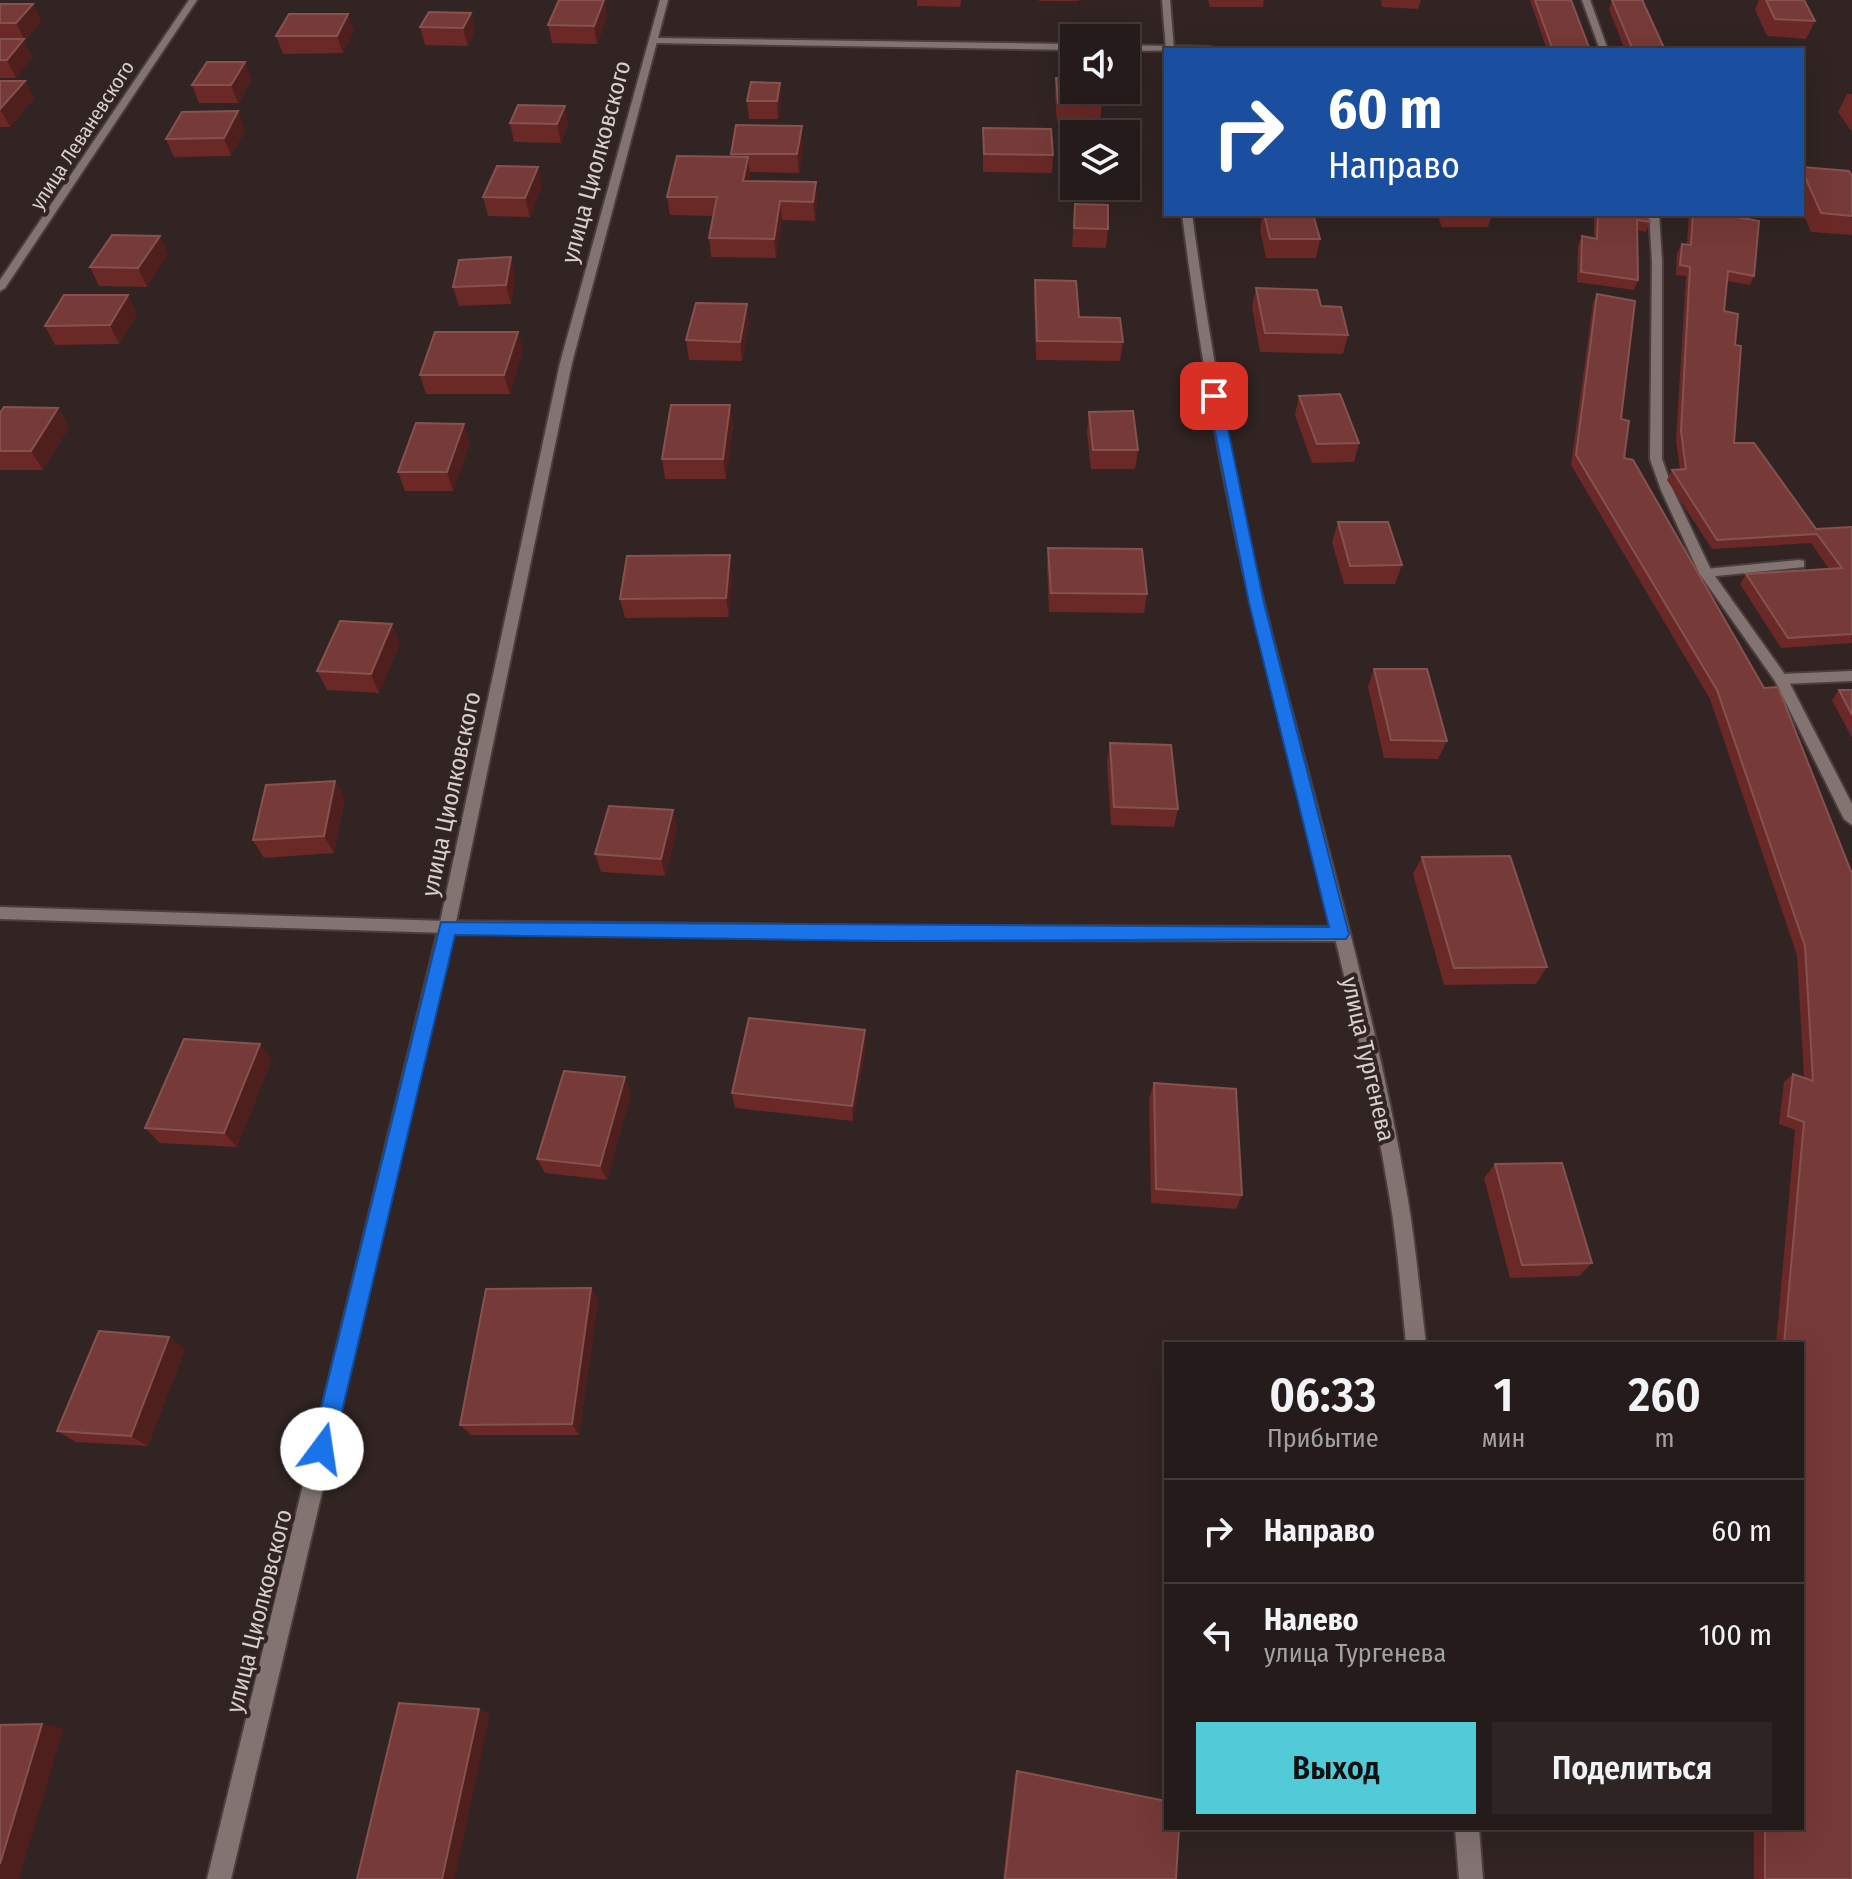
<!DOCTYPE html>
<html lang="ru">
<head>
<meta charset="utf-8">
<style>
	:root { --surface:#251b1a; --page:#2d2423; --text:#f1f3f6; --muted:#a3a1a2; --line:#423939; --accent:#52cbd9 }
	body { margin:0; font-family:"Fira Sans Condensed",sans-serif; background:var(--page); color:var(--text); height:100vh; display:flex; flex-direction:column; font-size:30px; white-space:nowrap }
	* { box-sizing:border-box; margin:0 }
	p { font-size:26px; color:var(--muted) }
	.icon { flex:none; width:44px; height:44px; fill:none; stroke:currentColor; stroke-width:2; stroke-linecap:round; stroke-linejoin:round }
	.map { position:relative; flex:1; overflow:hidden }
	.details { position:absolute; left:1164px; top:1342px; width:640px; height:488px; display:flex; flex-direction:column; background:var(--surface); border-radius:0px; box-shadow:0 8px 32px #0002,0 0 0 2px var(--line) }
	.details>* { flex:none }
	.guide { position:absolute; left:1164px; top:48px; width:640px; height:168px; border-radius:0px; box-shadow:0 8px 32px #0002,0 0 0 2px var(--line); background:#1a4fa0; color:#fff; overflow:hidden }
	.fabs { position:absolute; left:1060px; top:24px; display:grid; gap:16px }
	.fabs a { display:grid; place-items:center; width:80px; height:80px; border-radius:0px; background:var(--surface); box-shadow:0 8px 32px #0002,0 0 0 2px var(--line); font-size:40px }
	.pin { position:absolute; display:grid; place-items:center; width:68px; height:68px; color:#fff; margin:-34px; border-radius:16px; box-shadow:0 4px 12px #0006 }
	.me { position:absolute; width:88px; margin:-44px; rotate:14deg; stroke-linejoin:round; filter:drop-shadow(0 0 6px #0008) }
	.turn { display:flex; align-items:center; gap:28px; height:168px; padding:0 32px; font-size:36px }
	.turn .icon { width:104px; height:104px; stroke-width:2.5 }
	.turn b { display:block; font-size:56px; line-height:68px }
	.eta { display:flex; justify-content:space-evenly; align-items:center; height:136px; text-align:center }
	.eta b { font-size:48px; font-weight:600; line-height:56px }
	.primary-button { display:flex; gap:16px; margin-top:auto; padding:16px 32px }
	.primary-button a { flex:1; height:92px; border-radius:0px; background:var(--accent); color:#111; font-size:32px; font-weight:600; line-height:92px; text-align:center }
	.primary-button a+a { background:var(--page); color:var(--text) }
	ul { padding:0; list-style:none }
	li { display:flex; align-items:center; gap:24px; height:104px; padding:0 32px; border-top:2px solid var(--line) }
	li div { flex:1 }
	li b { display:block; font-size:30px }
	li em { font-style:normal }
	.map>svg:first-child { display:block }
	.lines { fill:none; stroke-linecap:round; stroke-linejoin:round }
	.service-casing { stroke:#4a3f3e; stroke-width:4 }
	.minor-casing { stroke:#4a3f3e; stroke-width:4 }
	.service { fill:#837472; fill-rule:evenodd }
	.minor { fill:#837472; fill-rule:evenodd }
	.wall { fill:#6a2926 }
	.shaded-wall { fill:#4e1f1d }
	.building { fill:#763a38; stroke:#85524f; stroke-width:2 }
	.route { fill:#1a73e8; stroke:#114b97; stroke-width:2 }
	.labels { text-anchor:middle; stroke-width:8; stroke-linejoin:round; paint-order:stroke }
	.far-street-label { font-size:20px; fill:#d7cfce; stroke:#312423 }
	.street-label { font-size:24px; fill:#d7cfce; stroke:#312423 }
</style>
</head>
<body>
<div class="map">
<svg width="1852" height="1879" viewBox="0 0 1852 1879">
	<rect width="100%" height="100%" fill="#312423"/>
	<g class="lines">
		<g class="service-casing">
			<g id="service">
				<polygon points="654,38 1074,44 1074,50 651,43 651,39"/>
				<polygon points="1126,45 1212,47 1216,50 1126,51"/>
				<polygon points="1799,560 1804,561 1804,567 1706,577 1699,573 1706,569"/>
				<polygon points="1852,671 1852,681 1781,684 1774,679 1781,674"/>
				<polygon points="0,907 447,921 890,926 1340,927 1346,929 1348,934 1346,939 1340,941 890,940 447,933 0,919"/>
			</g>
		</g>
		<g class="minor-casing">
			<g id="minor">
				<polygon points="189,0 197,0 5,288 0,291 0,280"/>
				<polygon points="660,0 668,0 572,363 455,927 231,1879 207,1879 439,927 560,363"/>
				<polygon points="1162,0 1170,0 1174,50 1166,50"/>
				<polygon points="1582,0 1590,0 1608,50 1600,50"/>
				<path d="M1182,214H1192C1209,338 1230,461 1259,583C1309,788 1373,991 1408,1200C1416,1248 1420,1296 1426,1344H1406C1401,1296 1398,1248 1390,1200C1356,992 1294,788 1246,583C1218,461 1198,338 1182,214Z"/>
				<polygon points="1649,214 1659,214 1662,261 1662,459 1673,490 1712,572 1786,676 1852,804 1852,825 1844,819 1775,681 1699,573 1661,490 1650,459 1652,261"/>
				<polygon points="1455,1828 1479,1828 1483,1879 1459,1879"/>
			</g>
		</g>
		<use href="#service" class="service"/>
		<use href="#minor" class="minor"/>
	</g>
	<g class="wall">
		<polygon points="604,0 607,17 597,44 552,43 548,25"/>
		<polygon points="917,0 961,0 960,7 917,6"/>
		<rect x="1039" y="0" width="40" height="1"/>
		<polygon points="1208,0 1264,0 1263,7 1210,7"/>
		<polygon points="1381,0 1421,0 1418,9 1382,7"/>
		<polygon points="1530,0 1571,0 1590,50 1547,50"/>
		<polygon points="1612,0 1643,2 1665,50 1625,50 1609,9"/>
		<polygon points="1759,0 1804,0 1815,21 1806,39 1767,36 1755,10"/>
		<polygon points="0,4 33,4 41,22 24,41 32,57 16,78 0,78"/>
		<polygon points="471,13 475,30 468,46 425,45 420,27"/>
		<polygon points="354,31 343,53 283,54 276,36"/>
		<polygon points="245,62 252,80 238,103 199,103 192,85"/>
		<polygon points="1056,78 1102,103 1100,121 1057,121 1055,96"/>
		<polygon points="0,81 25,81 34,99 10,127 0,127"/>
		<polygon points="1847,94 1852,94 1852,132 1838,112"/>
		<polygon points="747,101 781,101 778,119 749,119"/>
		<polygon points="565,106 568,124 561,143 514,142 510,123"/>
		<polygon points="983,128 1053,155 1052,173 983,172"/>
		<polygon points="245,130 231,156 174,157 166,139"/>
		<polygon points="803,144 799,173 749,172 749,181 817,200 815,221 782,220 776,258 711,257 709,238 713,216 670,215 667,197 731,157 731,154"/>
		<polygon points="1802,167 1852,176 1852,235 1811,232 1802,210"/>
		<polygon points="542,186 530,217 488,216 483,197"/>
		<polygon points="1075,204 1108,229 1106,248 1072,247"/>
		<polygon points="1263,214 1313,214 1320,239 1316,258 1266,258 1260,229"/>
		<polygon points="1437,214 1492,214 1488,227 1442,227"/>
		<polygon points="1594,214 1648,214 1650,222 1646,232 1637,230 1638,280 1634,290 1577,282 1578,246 1582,236 1594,238"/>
		<polygon points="1689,214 1731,214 1754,276 1750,285 1727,281 1724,311 1735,345 1734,443 1816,529 1852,527 1852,643 1781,648 1740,584 1746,574 1829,569 1811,543 1712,549 1667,480 1672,470 1680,470 1676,441 1686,276 1676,275 1677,253 1682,244 1687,244"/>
		<polygon points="160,236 168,254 147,287 99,286 90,267"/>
		<polygon points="515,276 511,304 459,306 453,287"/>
		<polygon points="1035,280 1079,317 1123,342 1120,361 1036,360 1034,299"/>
		<polygon points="1256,288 1321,306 1348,335 1343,354 1260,352 1252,307"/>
		<polygon points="1597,294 1621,419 1624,458 1852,874 1852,1879 1754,1879 1754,1828 1802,1828 1802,1344 1776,1344 1795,1130 1779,1124 1784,1082 1793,1074 1804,1078 1797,955 1710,699 1571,465 1593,303"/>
		<polygon points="128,295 137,314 119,344 55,345 45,326"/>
		<polygon points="749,323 742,361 689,360 686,340"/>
		<polygon points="518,332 523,351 510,394 426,394 420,375"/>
		<polygon points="1299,396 1359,443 1354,462 1312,463 1295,415"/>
		<polygon points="730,405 733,425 726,479 665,479 662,459"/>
		<polygon points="58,408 69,427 43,470 0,470 0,413"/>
		<polygon points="1089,412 1138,450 1135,469 1091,469 1087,431"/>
		<polygon points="470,443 453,491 405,491 398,472"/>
		<polygon points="1338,522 1402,565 1395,584 1344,584 1332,542"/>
		<polygon points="1048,548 1147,594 1144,613 1049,612 1047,567"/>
		<polygon points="732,574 729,617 625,618 620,599"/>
		<polygon points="400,643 379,693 327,690 317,671"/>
		<polygon points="1374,669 1447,741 1438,759 1384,758 1368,687"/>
		<polygon points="1839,690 1852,690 1852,738 1832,700"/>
		<polygon points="1110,743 1178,809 1174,827 1111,825 1107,762"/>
		<polygon points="335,781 345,799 334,853 264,858 253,840"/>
		<polygon points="673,810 677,828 665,876 601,872 595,854"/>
		<polygon points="1422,857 1547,967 1536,984 1444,985 1413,874"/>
		<polygon points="260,1044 272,1059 237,1147 160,1143 145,1128"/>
		<polygon points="866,1046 853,1121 735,1108 732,1093"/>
		<polygon points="1154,1083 1242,1195 1236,1209 1151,1203 1149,1099"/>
		<polygon points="631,1093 607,1180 545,1173 537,1159"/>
		<polygon points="1495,1164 1592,1263 1579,1276 1510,1278 1484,1178"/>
		<polygon points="591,1288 598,1301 579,1435 471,1435 460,1425"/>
		<polygon points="169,1337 185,1349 148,1446 76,1442 57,1431"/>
		<polygon points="1017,1771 1176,1879 1003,1879 1015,1774"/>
	</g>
	<g class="shaded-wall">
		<polygon points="604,0 607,17 597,44 594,26"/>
		<polygon points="33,4 41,22 25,41 16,23"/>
		<polygon points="471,13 475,30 468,46 463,28"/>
		<polygon points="348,14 354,31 343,53 337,36"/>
		<polygon points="24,39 32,57 16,78 7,60"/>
		<polygon points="245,62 252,80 238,103 231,85"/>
		<polygon points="25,81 34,99 10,127 0,109"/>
		<polygon points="780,83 781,101 778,119 777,101"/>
		<polygon points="565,106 568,124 561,143 557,124"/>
		<polygon points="238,111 245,130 231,156 224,138"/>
		<polygon points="802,126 803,144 799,173 797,154"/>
		<polygon points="748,157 750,175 745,199 743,181"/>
		<polygon points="538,167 542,186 530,217 525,198"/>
		<polygon points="816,182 817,200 815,221 813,202"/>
		<polygon points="780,201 782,220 776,258 774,239"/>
		<polygon points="160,236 168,254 147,287 138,268"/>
		<polygon points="511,257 515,276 511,304 506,285"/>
		<polygon points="128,295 137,314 119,344 110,325"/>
		<polygon points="747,304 749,323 742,361 740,342"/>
		<polygon points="518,332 523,351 510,394 504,375"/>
		<polygon points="730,405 733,425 726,479 723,459"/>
		<polygon points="58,408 69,427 43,470 31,451"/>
		<polygon points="464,424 470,443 453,491 447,472"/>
		<polygon points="730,555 732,574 729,617 726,598"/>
		<polygon points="392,624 400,643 379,693 371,674"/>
		<polygon points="335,781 345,799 334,853 324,836"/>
		<polygon points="673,810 677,828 665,876 661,859"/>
		<polygon points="865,1030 866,1046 853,1121 852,1106"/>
		<polygon points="260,1044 272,1059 237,1147 224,1133"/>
		<polygon points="625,1077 631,1093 607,1180 600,1166"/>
		<polygon points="591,1288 598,1301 579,1435 572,1424"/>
		<polygon points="169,1337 185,1349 148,1446 131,1436"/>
		<polygon points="479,1709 490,1714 455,1879 442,1879"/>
		<polygon points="42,1724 64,1728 19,1879 0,1879 0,1864"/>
	</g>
	<g class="building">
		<polygon points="559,0 604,0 594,26 548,25"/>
		<polygon points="1535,0 1571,0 1590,50 1553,50"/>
		<polygon points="1612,0 1643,0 1643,2 1665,50 1633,50"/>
		<polygon points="1766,0 1804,0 1815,21 1775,19"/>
		<polygon points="0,4 33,4 16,23 0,23"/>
		<polygon points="429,12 471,13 463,28 420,27"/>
		<polygon points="289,14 348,14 337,36 276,36"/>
		<polygon points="0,39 24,39 7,60 0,60"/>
		<polygon points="207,62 245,62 231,85 192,85"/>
		<polygon points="1056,78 1074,79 1074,90 1100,90 1102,103 1058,103"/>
		<polygon points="0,81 25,81 0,109"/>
		<polygon points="751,82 780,83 777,101 747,101"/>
		<polygon points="518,105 565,106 557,124 510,123"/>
		<polygon points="238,111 224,138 166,139 182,112"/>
		<polygon points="736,125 802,126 797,154 731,154"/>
		<polygon points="983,128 1051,129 1053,155 984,154"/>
		<polygon points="677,156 748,157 743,181 816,182 813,202 780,201 774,239 709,238 717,197 667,197"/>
		<polygon points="497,166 538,167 525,198 483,197"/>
		<polygon points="1802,167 1849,171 1852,176 1852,216 1821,213 1802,170"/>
		<polygon points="1075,204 1108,205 1108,229 1074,228"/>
		<polygon points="1264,214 1313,214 1320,239 1270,239"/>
		<polygon points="1598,214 1648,214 1650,222 1637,220 1638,280 1581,272 1582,236 1597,239"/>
		<polygon points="1693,214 1731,214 1731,216 1759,221 1754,276 1728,271 1724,311 1738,314 1735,345 1741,346 1734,443 1754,443 1816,529 1852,527 1852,634 1788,638 1746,574 1842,568 1817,534 1717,540 1672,470 1686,469 1681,431 1690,267 1680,265 1682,244 1691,245"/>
		<polygon points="112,235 160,236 138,268 90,267"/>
		<polygon points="511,257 506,285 453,287 459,260"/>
		<polygon points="1035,280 1076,281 1079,317 1120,318 1123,342 1037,341"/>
		<polygon points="1256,288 1317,290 1321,306 1341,307 1348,335 1265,333"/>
		<polygon points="1597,294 1635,301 1621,419 1629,421 1624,458 1633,460 1764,688 1778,687 1852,874 1852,1879 1765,1879 1765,1828 1802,1828 1802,1344 1784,1344 1804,1122 1788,1116 1793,1074 1813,1081 1805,946 1717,690 1576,455"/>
		<polygon points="64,295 128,295 110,325 45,326"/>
		<polygon points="696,303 747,304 740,342 686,340"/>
		<polygon points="435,332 518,332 504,375 420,375"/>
		<polygon points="1340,394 1359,443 1317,444 1299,396"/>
		<polygon points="671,405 730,405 723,459 662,459"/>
		<polygon points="4,407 58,408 31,451 0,451 0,413"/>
		<polygon points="1133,411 1138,450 1093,450 1089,412"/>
		<polygon points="416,423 464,424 447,472 398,472"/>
		<polygon points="1338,522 1388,522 1402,565 1350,566"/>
		<polygon points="1048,548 1142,549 1147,594 1051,593"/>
		<polygon points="730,555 726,598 620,599 627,556"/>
		<polygon points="340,621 392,624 371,674 317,671"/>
		<polygon points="1374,669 1427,669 1447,741 1391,740"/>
		<polygon points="1839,690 1852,690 1852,715"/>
		<polygon points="1110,743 1171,745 1178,809 1114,807"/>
		<polygon points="335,781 324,836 253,840 266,785"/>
		<polygon points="609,806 673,810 661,859 595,854"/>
		<polygon points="1510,856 1547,967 1454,968 1422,857"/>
		<polygon points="749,1018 865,1030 852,1106 732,1093"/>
		<polygon points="184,1039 260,1044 224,1133 145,1128"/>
		<polygon points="564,1071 625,1077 600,1166 537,1159"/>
		<polygon points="1154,1083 1236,1089 1242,1195 1156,1189"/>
		<polygon points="1562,1163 1592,1263 1522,1265 1495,1164"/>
		<polygon points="591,1288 572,1424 460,1425 486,1289"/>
		<polygon points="99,1331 169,1337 131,1436 57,1431"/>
		<polygon points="399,1703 479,1709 442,1879 357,1879"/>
		<polygon points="42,1724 0,1864 0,1725"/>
		<polygon points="1017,1771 1166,1801 1166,1828 1179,1828 1176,1879 1005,1879"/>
	</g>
	<polygon class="route" points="1214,392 1221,396 1264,603 1349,934 1346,939 890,941 455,935 333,1449 330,1457 322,1461 314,1457 311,1449 441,922 1329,927 1249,603 1208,396"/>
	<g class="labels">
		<g class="far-street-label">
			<text transform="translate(82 135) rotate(-57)" y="7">улица Леваневского</text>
		</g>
		<g class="street-label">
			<text transform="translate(596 162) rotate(-75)" y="8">улица Циолковского</text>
			<text transform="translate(451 794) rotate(-78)" y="8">улица Циолковского</text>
			<text transform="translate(1368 1059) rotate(77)" y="8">улица Тургенева</text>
			<text transform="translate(259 1611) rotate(-76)" y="8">улица Циолковского</text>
		</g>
	</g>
</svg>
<div class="fabs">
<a><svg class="icon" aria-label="sound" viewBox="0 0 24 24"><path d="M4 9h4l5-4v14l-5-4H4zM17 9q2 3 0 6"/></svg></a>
<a><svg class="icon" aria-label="layers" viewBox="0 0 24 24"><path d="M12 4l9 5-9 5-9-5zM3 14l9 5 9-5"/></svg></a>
</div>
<div class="pin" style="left:1214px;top:396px;background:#d93025"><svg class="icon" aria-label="arrive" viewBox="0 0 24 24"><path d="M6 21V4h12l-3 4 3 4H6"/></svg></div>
<svg class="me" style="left:322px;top:1449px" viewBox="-20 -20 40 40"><circle r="19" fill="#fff"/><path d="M0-13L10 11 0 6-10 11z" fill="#1a73e8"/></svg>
<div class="guide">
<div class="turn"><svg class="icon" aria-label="right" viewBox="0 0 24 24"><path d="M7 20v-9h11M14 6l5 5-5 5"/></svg><div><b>60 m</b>Направо</div></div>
</div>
<section class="details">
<div class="eta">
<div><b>06:33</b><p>Прибытие</p></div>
<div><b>1</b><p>мин</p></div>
<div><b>260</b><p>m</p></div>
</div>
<ul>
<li><svg class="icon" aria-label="right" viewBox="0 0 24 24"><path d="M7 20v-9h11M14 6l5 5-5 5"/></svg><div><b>Направо</b></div><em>60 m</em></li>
<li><svg class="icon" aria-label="left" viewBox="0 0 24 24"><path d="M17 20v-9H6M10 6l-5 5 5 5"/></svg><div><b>Налево</b><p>улица Тургенева</p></div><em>100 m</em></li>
</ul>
<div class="primary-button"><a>Выход</a><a>Поделиться</a></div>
</section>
</div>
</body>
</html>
